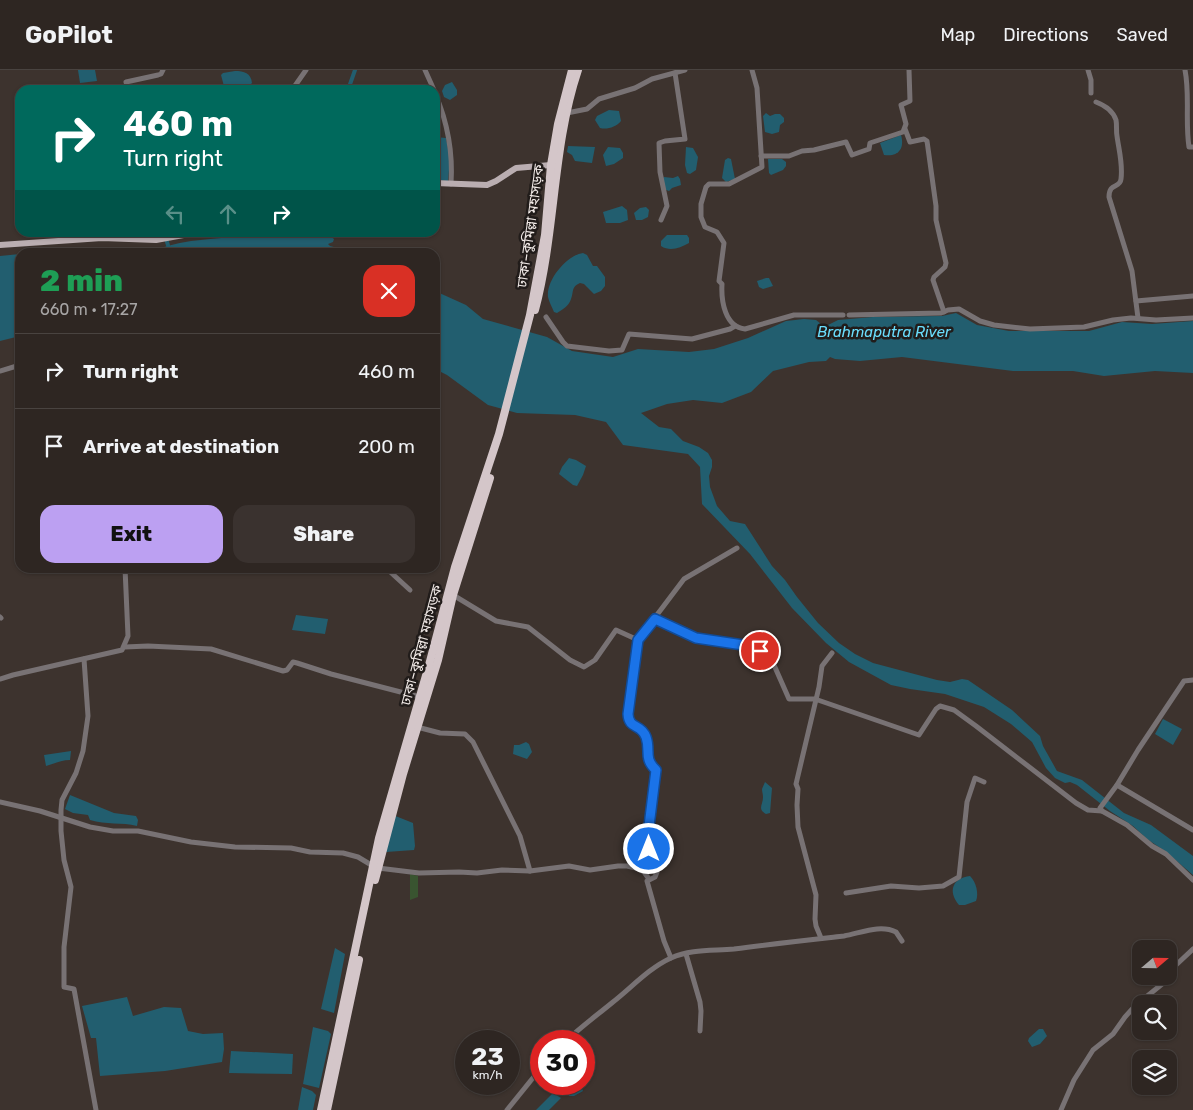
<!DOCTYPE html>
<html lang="en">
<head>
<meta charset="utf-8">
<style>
	:root { --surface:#2e2622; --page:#3a322f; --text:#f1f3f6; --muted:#a7a5a5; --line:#494340; --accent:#bca0f2 }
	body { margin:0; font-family:Rubik,"Noto Sans Bengali",sans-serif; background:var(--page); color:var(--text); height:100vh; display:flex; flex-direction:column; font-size:19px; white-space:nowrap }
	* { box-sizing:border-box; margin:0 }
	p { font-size:16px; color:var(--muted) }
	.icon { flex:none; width:28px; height:28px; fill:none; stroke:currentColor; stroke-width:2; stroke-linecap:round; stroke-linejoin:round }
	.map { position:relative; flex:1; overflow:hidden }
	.details { position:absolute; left:15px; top:178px; width:425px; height:325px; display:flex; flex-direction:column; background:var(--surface); border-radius:15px; box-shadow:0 1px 4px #0004,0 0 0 1px var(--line) }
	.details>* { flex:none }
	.top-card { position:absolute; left:15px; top:15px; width:425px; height:152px; border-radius:15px; box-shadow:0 1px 4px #0004,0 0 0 1px var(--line); background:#00695c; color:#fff; overflow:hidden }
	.needle { width:32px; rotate:70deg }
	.controls { position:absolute; left:1132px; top:870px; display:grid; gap:10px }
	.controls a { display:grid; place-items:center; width:45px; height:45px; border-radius:10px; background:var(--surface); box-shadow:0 1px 4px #0004,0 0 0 1px var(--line); font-size:25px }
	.speed { position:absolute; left:455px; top:960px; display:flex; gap:10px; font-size:25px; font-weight:700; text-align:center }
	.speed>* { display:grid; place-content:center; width:65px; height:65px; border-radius:50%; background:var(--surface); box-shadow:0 1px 4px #0004,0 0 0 1px var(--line); line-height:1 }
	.speed small { font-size:12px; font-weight:400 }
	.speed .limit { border:8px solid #d22; background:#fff; color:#111 }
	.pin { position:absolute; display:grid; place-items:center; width:42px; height:42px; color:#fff; margin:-21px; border:2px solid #fff; border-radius:50%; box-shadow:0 1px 5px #0007 }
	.me { position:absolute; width:55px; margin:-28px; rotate:0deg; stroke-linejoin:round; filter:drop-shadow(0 0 4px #0008) }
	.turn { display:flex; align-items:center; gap:18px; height:105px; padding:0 25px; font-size:22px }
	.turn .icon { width:65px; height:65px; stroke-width:2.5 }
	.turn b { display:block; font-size:35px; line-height:42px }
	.lanes { display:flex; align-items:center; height:48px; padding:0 25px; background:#0003; justify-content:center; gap:25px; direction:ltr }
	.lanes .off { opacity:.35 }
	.round { display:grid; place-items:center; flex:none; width:52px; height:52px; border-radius:15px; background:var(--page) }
	.overview { display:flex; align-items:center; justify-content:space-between; height:85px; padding:0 25px }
	h1 { font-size:30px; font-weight:800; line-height:38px; color:#1e9e55 }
	.primary-button { display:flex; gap:10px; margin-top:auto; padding:10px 25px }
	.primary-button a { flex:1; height:58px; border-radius:15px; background:var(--accent); color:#111; font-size:20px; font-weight:800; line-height:58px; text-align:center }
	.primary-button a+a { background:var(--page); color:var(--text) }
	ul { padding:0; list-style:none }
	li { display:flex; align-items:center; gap:15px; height:75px; padding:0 25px; border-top:1px solid var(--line) }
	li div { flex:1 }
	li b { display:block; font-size:19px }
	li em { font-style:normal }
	header { display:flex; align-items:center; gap:30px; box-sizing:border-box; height:70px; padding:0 25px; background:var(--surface); border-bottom:1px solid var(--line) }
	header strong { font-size:24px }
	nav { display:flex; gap:28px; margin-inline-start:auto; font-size:18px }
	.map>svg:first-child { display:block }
	.green { fill:#395430 }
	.water { fill:#225e6f }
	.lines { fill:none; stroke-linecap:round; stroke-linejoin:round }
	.canal { stroke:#225e6f; stroke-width:4 }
	.minor { stroke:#787274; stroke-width:5 }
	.major { stroke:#baaeb1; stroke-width:6 }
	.highway { stroke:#d4c6c9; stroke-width:8 }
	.route-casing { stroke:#114b97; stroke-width:12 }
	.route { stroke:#1a73e8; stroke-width:9 }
	.labels { text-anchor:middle; stroke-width:5; stroke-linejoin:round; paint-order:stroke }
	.street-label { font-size:14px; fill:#f0e9e6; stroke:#211c1a }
	.water-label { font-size:15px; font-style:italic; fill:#6addfc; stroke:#211c1a }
</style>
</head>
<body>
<header>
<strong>GoPilot</strong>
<nav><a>Map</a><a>Directions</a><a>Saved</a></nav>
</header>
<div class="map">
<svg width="1193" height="1040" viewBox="0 0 1193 1040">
	<rect width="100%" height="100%" fill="#3d332e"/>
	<polygon class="green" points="410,804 418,806 418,827 410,830"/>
	<g class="water">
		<polygon points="78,0 95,0 97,11 80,13"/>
		<path d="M235,1C244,1 251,3 252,13C245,21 235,20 225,20L221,5L223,3Z"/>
		<polygon points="452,12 457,20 457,25 450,30 444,27 442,21 445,15"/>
		<path d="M609,40L619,41L621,51C616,57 607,60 600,58L595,50L597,46Z"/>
		<polygon points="766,43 770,46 775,44 780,44 784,48 784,52 780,55 779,62 772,64 765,62 763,46"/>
		<path d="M901,65C905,79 898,87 884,85L880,73Z"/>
		<polygon points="435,67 446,68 450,90 448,111 435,110"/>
		<polygon points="568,76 595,77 592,93 575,91 572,85 567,82"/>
		<polygon points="608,77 620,78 623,83 623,88 614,94 606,96 603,85"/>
		<polygon points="686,77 693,78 698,87 696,100 690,104 687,103 685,95"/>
		<polygon points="728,88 731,89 735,109 726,112 722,108 725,90"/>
		<polygon points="768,89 782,89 786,92 786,96 783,100 771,105 769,103"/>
		<polygon points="678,106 680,109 681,115 672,118 669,121 664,119 662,109 664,107 673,108"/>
		<polygon points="622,136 627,140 628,150 620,153 606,153 603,142"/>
		<polygon points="646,137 649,140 648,147 642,150 636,150 634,143 640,138"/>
		<path d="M269,163H326L334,169L333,172L328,174L330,176L353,182H146C161,178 176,173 191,171C218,168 244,167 269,163Z"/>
		<path d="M667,165H687L689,168V173C680,178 670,182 661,176V171Z"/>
		<path d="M583,183L587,185L593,196H597L605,207V216L601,221L594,224L584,214L580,213C571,217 574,221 571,229C569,236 562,240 557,243L554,242C552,237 549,232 548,227C546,210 567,185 583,183Z"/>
		<polygon points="20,184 20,266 0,271 0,186"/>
		<polygon points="766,208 769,208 773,216 763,219 759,217 757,211"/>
		<polygon points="435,221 466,235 483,249 547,267 572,281 613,287 638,279 689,282 714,279 748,268 786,251 804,249 816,250 821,254 828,255 838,250 873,247 942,246 956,243 977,255 1009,261 1089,261 1122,252 1152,254 1193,251 1193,303 1155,301 1104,306 1073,301 1013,301 902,287 860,291 835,289 830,287 826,291 809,292 773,301 751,322 722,333 693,330 667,334 641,343 659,357 671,359 683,371 699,377 708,383 712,390 712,397 709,406 710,417 717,436 730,451 745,454 772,496 785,510 797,527 818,553 839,573 855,584 873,593 937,610 950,612 962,609 968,610 1012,640 1040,666 1043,676 1057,701 1082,710 1124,743 1151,755 1193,786 1193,805 1165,781 1147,769 1133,756 1110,741 1077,715 1070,712 1065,713 1055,708 1046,698 1032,672 1011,654 984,637 945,624 910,619 891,615 849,592 826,573 792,538 750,484 702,434 700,397 688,384 623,375 606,352 575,345 517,343 488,335 447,305 435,299"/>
		<polygon points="569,388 576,390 586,396 583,405 577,416 573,415 559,404 562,397"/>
		<polygon points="296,545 328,549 325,564 292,560"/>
		<polygon points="1163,649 1182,659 1173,675 1155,664"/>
		<polygon points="526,672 529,674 532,682 527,689 513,684 514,675 519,675"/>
		<path d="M71,681L70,690C61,690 54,694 46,696L44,685Z"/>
		<path d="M765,712L772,718L770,743L766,744C757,739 763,735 763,727C763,724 762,722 762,719Z"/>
		<path d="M70,725L114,743L136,746L138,750L137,756C122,752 106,755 90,750L88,745L73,743L65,739Z"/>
		<polygon points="393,745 413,753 415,776 414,780 386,782"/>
		<path d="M970,806C976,812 979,823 976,831L965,835H959C947,821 953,808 970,806Z"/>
		<polygon points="335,878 345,884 334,943 321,939"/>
		<polygon points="127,927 133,946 164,937 181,938 188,961 203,964 223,963 224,979 222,992 165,1001 100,1006 96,968 91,968 82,936"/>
		<polygon points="313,957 328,961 331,964 319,1018 303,1014"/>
		<polygon points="1039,959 1043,959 1047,966 1040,974 1032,977 1028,971 1029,968"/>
		<polygon points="231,981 293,984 292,1004 229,1003"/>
		<polygon points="577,1014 580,1014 583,1021 574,1026 569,1026 568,1022"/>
		<polygon points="302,1017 312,1021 316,1025 313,1040 298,1040"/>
		<polygon points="553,1023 561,1028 549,1040 536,1040"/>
	</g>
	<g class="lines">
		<g class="canal">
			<polyline points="348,20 355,0"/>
			<polyline points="164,162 170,182"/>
		</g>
		<g class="minor">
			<polyline points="425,0 434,20"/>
			<path d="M752,0L757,18L762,97L729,114H709L706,117L701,134V147L705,157L717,162L724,173L719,211L722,214C721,231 725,257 745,259L794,245H843"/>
			<polyline points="1088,0 1091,10 1091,23"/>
			<path d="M1185,0C1190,25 1185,51 1189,77H1193"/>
			<polyline points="129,20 126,12 158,5 161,4 163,0"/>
			<polyline points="292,20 306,0"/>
			<path d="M435,23C447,51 453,84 451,114"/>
			<path d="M1096,32C1104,35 1113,41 1116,50C1117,55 1116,61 1117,66C1119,81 1123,94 1121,109C1120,119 1109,112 1109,127L1132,201L1138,248"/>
			<polyline points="567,43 587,39 599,29 635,18 652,9 685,0"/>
			<polyline points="905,59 910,72 924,69 927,71 936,136 936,150 946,193 945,197 934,207 933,210 944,242"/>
			<polyline points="761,86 789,86 802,81 814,80 846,72 852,85 869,79 870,73 903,62 906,54 901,35 910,31 909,0"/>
			<polyline points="661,150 667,136 660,102 659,73 665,71 685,69 675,3"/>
			<polyline points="1136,231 1193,226"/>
			<polyline points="849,245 941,243 948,240 959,239 980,251 994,255 1030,259 1084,257 1113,250 1131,248 1156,250 1193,248"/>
			<polyline points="546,247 563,272 567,276 609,281 622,280 629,264 692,269 730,259 735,256"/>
			<polyline points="0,301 20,295"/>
			<polyline points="386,498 410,520"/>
			<polyline points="453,525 496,551 528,557 570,590 584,597 595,590 616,560 638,570"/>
			<polyline points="0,547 1,548"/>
			<polyline points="655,549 696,568 750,576 770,586 789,629 815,629 919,665 936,639 940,636 954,640 976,656 1076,733 1088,740 1102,741"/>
			<polyline points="125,577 148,576 211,579 283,601 287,600 293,592 297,593 331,604 420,627"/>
			<polyline points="84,589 88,646 83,681 76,703 62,730 61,740 61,761 64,790 71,817 64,877 64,917 74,919 96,1040"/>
			<polyline points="0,609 13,605 122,580 128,566 125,498"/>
			<polyline points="1193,610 1184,611 1138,680 1117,715 1100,738 1102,741 1127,755 1152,776 1166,784 1193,810"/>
			<polyline points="417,657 440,663 465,664 473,672 520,766 530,801"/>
			<polyline points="1117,715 1193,760"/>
			<polyline points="0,732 40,741 90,757 113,761 138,761 191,772 235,777 291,778 310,782 343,783 358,787 373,796"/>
			<polyline points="378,798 419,803 459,802 477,803 502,800 530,801 569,796 590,800 618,796 627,796 636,798 644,802 649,809"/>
			<polyline points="846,823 891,816 919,818 943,816 959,807 967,732 975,708 984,712"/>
			<polyline points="821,868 816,856 815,849 816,825 798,757 797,735 798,719 796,714 819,617 822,596 832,583"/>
			<polyline points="686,884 700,932 701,941 700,961"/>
			<path d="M671,888L664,871L647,811L655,807L657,802L647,771L656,700C643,688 651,680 646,666C642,657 633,658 628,651L638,570L684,509L737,478"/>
			<path d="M566,971C582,956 596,946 613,932C631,918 649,898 671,888C691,879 713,881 734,879C771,874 808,870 844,866C861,863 880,854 896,862L902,871"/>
			<polyline points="507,1040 541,998"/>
			<polyline points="1061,1040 1074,1010 1093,980 1113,964 1125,947 1135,936 1172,906 1176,895 1193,879"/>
		</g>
		<g class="major">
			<polyline points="435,113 487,115 496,111 516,98 551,95"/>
			<polyline points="0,175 102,168 156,170 200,162"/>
		</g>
		<g class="highway">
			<path d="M535,240C556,161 552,77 578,0"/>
			<polyline points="375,810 403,704 438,590 453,525 490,408"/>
			<polyline points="321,1040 379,768 429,595 455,497 499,364 530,245 545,165 551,95 558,54 572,0"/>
			<polyline points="327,1040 359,890"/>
		</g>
	</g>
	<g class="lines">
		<g class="route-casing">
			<path id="route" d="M649,779L647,772L656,700C643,688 651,681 646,667C641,653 629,660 628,644L638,570L655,549L696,568L750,576L760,581"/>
		</g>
		<use href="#route" class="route"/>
	</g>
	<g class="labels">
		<g class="street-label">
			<text transform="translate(530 156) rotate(-82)" y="5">ঢাকা–কুমিল্লা মহাসড়ক</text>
			<text transform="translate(421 575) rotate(-75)" y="5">ঢাকা–কুমিল্লা মহাসড়ক</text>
		</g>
		<g class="water-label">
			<text x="884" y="267">Brahmaputra River</text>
		</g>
	</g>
</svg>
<div class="controls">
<a><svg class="needle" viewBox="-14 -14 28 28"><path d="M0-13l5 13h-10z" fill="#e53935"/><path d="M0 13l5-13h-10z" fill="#a7a5a5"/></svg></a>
<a><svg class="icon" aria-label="search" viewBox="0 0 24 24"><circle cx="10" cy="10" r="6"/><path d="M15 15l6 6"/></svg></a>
<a><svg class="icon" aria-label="layers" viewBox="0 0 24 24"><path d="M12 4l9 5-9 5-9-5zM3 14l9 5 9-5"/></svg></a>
</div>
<div class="speed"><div>23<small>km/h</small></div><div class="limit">30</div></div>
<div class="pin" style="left:760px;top:581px;background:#d93025"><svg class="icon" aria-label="arrive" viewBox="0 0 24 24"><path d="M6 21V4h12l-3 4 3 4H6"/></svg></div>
<svg class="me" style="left:649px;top:779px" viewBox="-20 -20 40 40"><circle r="17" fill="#1a73e8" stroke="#fff" stroke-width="3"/><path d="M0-11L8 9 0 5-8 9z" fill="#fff"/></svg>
<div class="top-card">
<div class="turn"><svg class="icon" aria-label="right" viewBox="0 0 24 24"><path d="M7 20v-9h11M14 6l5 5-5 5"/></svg><div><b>460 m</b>Turn right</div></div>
<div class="lanes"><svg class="icon off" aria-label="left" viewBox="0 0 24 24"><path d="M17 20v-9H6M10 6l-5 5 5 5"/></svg><svg class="icon off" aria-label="ahead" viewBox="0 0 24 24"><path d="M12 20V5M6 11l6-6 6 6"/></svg><svg class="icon" aria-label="right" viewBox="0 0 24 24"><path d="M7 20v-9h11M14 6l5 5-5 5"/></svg></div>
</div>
<section class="details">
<div class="overview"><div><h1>2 min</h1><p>660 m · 17:27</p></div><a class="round" style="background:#d93025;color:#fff"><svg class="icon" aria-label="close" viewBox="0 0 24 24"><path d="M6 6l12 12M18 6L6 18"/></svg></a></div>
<ul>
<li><svg class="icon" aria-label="right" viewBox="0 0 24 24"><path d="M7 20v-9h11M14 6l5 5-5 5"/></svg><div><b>Turn right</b></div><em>460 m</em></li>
<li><svg class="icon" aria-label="arrive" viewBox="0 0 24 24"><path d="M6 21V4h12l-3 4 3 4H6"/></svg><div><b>Arrive at destination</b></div><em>200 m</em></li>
</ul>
<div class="primary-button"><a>Exit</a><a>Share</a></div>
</section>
</div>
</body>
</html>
